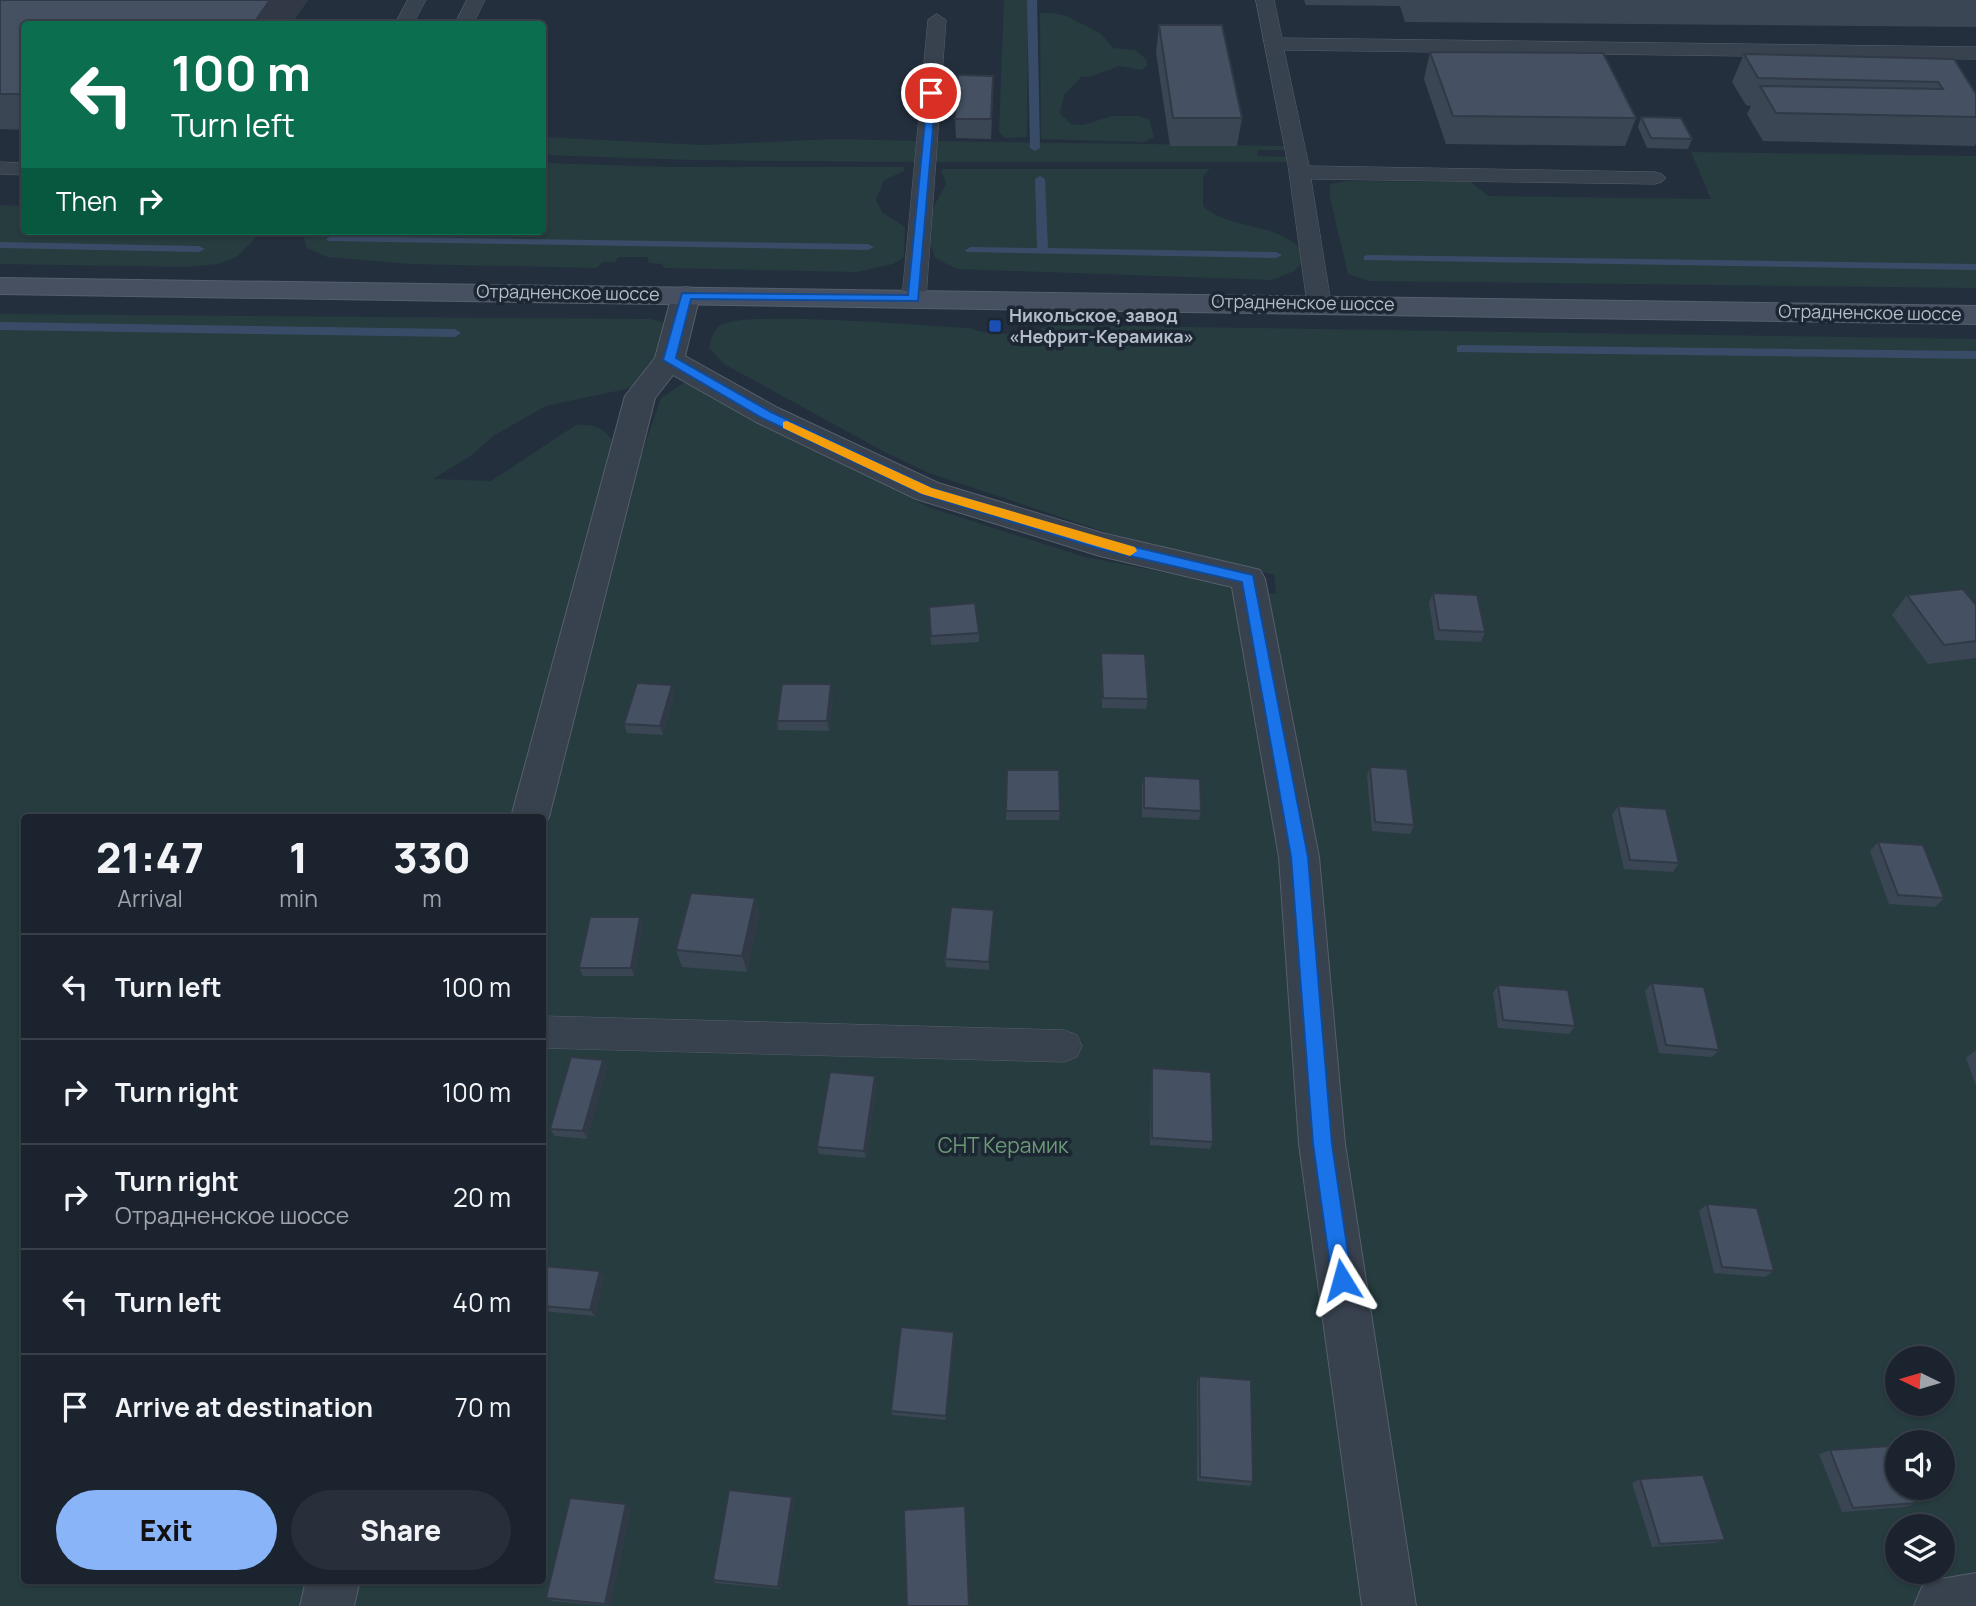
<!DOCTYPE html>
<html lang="en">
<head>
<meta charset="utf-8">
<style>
	:root { --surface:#1b232e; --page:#282f3a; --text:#f1f3f6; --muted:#a0a4aa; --line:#39404a; --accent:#8ab4f8 }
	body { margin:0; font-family:Manrope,sans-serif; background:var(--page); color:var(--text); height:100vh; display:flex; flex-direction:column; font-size:26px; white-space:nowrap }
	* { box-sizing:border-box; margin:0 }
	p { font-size:23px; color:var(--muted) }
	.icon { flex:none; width:38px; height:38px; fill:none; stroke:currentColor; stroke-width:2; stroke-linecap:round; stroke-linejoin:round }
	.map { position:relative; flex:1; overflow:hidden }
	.drawer { position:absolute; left:21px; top:814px; width:525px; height:770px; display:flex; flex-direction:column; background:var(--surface); border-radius:7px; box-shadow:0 2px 5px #0004,0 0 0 2px var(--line) }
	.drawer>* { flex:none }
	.banner { position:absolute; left:21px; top:21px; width:525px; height:214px; border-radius:7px; box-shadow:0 2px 5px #0004,0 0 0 2px var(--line); background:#0b6e4f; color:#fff; overflow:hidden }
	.needle { width:46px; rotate:275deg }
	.tools { position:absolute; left:1885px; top:1346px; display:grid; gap:14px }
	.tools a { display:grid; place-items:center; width:70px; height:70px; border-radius:50%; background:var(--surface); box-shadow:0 2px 5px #0004,0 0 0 2px var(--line); font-size:35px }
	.pin { position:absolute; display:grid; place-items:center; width:60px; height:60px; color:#fff; margin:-30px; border:4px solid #fff; border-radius:50%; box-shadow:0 2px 7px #0007 }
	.me { position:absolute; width:77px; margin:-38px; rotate:352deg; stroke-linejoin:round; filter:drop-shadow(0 0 5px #0008) }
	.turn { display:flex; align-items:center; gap:24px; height:147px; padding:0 35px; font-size:32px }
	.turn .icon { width:91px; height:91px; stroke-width:2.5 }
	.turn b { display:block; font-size:49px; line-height:60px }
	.then { display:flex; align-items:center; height:66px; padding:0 35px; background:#0003; gap:14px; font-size:26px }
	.eta { display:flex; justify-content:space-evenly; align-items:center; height:119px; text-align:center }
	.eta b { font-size:42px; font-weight:800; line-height:49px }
	.primary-button { display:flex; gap:14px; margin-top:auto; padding:14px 35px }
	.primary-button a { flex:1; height:80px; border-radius:42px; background:var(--accent); color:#111; font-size:28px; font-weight:800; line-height:80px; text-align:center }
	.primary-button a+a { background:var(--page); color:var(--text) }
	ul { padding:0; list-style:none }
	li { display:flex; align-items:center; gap:21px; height:105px; padding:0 35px; border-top:2px solid var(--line) }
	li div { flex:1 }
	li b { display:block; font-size:26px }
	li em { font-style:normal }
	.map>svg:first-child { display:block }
	.green { fill:#263c3f; fill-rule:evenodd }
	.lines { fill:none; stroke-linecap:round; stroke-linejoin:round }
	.stream { fill:#394c67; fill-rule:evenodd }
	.lane-casing { stroke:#565f6c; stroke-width:1 }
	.street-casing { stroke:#565f6c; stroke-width:2 }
	.secondary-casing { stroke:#565f6c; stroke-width:2 }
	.lane { fill:#38414e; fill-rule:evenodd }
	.street { fill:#38414e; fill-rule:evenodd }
	.secondary { fill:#465061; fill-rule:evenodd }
	.wall { fill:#3b4654 }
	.shaded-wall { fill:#303945 }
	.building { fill:#455162; stroke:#303945; stroke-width:2 }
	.route { fill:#1a73e8; stroke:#114b97; stroke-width:2 }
	.slow { fill:#f59e0b }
	.transit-dot { fill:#1a4fb4; stroke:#1d2633; stroke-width:2.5 }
	.labels { text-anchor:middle; stroke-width:7; stroke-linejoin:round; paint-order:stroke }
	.far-street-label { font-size:18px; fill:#b4bcc9; stroke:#1d2633 }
	.far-poi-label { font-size:18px; font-weight:bold; fill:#b4bcc9; stroke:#1d2633; text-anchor:start }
	.park-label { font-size:21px; fill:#6b9a76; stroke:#1d2633 }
</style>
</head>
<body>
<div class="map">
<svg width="1976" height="1606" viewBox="0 0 1976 1606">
	<rect width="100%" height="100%" fill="#242f3e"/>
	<g class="green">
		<polygon points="1004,0 1028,0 1027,137 1004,138 999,131"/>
		<polygon points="1040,13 1053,13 1066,16 1100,33 1113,48 1135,50 1146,59 1147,65 1142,70 1119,66 1093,76 1081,77 1064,95 1060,113 1071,124 1083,125 1112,116 1137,116 1149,119 1154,137 1144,142 1041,139"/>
		<polygon points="543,137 703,145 835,139 919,141 916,162 692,160 543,155"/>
		<polygon points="934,141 1287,146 1287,150 1257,150 1258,156 1291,157 1286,162 932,162"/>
		<polygon points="1691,152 1976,156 1976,288 1369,281 1348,274 1330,198 1330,184 1346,181 1471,182 1488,196 1711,199"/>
		<polygon points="543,163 672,167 905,167 904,171 884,180 876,200 882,212 905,227 904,257 893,264 857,272 665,268 662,264 649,263 647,257 618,257 615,262 602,262 597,268 410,264 327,257 307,248 304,239 308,231 542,231"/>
		<path d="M941,169H1210L1203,176V206C1231,231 1276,221 1303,251L1304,261L1294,271L1272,280L957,269L935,258L924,224L946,184Z"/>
		<polygon points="0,205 24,206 24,231 262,231 237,257 218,264 186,267 0,264"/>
		<path d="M0,314L650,319L674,325L648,376L626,389L546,406L493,436L472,455L433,479L491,481L576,425C592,424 603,427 612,440L608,460L639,461L661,398L687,381L789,437L928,507L1085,557L1276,594L1274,575L1105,532L929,473L888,454L724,364L709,348C711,339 712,331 721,325C744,310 930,326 969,328C989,336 1030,336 1049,325L1976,339V1606H0ZM24,817H542V1580H24ZM1897,1358H1942V1404H1897ZM1897,1442H1942V1488H1897ZM1897,1526H1942V1572H1897Z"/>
	</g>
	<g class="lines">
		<g class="stream">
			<polygon points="1027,0 1037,0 1040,148 1035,151 1030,148"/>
			<polygon points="1040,176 1045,179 1048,248 1276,252 1282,255 1276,258 967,252 965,250 971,247 1037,248 1035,179"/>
			<polygon points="332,236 868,244 874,247 868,250 328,241 326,239"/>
			<polygon points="0,242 199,246 205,249 199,252 0,248"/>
			<polygon points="1368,255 1976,264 1976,270 1364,260 1364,256"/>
			<polygon points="0,322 455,329 461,333 455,337 0,330"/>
			<polygon points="1461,345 1976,351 1976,359 1457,352 1457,346"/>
		</g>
		<g class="lane-casing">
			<g id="lane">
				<polygon points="408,0 426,0 413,24 395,24"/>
				<polygon points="467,0 485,0 473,24 455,24"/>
				<polygon points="1256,0 1274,0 1282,38 1976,47 1976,59 1284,50 1309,166 1655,172 1662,174 1666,178 1662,182 1655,184 1311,179 1331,303 1327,308 1311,308 1307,303 1288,165"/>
				<polygon points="937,14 946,20 926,298 922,303 906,303 902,298 928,20"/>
				<polygon points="0,162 24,163 24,175 0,174"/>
				<polygon points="542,1016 1064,1030 1077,1035 1082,1046 1077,1057 1064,1062 542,1048"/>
			</g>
		</g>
		<g class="street-casing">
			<g id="street">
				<polygon points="686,287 696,289 700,295 685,356 778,408 938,483 1102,533 1248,567 1260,570 1265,579 1319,857 1345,1144 1416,1606 1362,1606 1299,1144 1279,857 1232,587 1100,556 916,499 756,422 673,375 655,398 549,817 542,829 542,817 511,817 625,396 655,358 672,295 676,289"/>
				<polygon points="1976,1573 1976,1606 1914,1606 1922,1587 1941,1579"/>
				<polygon points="306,1580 360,1580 354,1606 300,1606"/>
			</g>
		</g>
		<g class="secondary-casing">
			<polygon id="secondary" points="0,278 1976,306 1976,324 0,294"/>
		</g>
		<use href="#lane" class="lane"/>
		<use href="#street" class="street"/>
		<use href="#secondary" class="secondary"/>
	</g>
	<g class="wall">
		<polygon points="0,0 308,0 291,24 24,24 24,130 0,129"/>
		<polygon points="1304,0 1976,0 1976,27 1405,22 1400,6 1306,5"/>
		<polygon points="1159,25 1242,118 1237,146 1170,146 1156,53"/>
		<polygon points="1430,52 1636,118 1625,146 1446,144 1424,79"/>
		<polygon points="1744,54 1954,59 1976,94 1976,143 1975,146 1763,141 1747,114 1751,106 1746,105 1732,82"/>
		<polygon points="993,95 991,139 956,138 955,119"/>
		<polygon points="1641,117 1692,139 1688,149 1647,148 1638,127"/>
		<polygon points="1433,593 1485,632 1481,642 1435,640 1429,603"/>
		<polygon points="1907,595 1976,605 1976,658 1928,664 1892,615"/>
		<polygon points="929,607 979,633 979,642 931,645"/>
		<polygon points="1101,653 1148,699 1146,709 1102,708 1101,662"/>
		<polygon points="831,684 833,694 829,731 778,730 777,721"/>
		<polygon points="672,685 674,695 663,735 627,733 624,724"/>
		<polygon points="1370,767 1414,825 1410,834 1372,831 1367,776"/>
		<polygon points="1007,770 1060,811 1059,820 1006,820"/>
		<polygon points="1144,776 1201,811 1199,820 1142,817 1142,785"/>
		<polygon points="1618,806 1679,863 1673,872 1624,869 1612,815"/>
		<polygon points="1878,842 1944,898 1935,907 1889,904 1870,851"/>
		<polygon points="755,898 759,915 747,972 682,967 676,950"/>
		<polygon points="994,910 989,970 946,967 945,959"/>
		<polygon points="643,925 634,976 583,976 579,968"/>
		<polygon points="1652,983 1719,1050 1712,1057 1659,1053 1645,991"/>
		<polygon points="1498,985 1575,1026 1569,1034 1498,1028 1493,993"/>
		<polygon points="1976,1050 1976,1086 1966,1058"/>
		<polygon points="603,1060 607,1068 587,1139 555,1136 550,1129"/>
		<polygon points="1152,1068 1213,1142 1210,1149 1150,1145 1151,1076"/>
		<polygon points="877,1083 866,1158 819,1154 817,1147"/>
		<polygon points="1707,1204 1774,1271 1765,1277 1714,1273 1699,1211"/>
		<polygon points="542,1266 604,1277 595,1316 542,1311"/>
		<polygon points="955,1337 946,1420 892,1415 891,1411"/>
		<polygon points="1199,1376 1253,1482 1250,1486 1197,1481 1197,1381"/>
		<polygon points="1830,1450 1916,1503 1904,1507 1842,1512 1819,1454"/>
		<polygon points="1640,1479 1725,1540 1715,1543 1652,1547 1632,1483"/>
		<polygon points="794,1500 780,1589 716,1583 713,1580"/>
		<polygon points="631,1508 610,1606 552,1601 546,1598"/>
	</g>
	<g class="shaded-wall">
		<polygon points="270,0 308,0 291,24 253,24"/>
		<polygon points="831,684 833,694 829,731 827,721"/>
		<polygon points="672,685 674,695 663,735 660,726"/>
		<polygon points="755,898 759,915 747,972 742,956"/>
		<polygon points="994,910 994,918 989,970 989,962"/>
		<polygon points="640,917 643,925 634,976 631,968"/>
		<polygon points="603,1060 607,1068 587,1139 583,1131"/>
		<polygon points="875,1076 877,1083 866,1158 864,1151"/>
		<polygon points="600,1271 604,1277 595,1316 590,1310"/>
		<polygon points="954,1332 955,1337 946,1420 946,1416"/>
		<polygon points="792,1497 794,1500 780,1589 778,1587"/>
		<polygon points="626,1504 631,1508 610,1606 608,1606 605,1604"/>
	</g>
	<g class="building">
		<polygon points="0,0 270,0 253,24 24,24 24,94 0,94"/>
		<polygon points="1159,25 1222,25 1242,118 1173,118"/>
		<polygon points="1430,52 1603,53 1636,118 1453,116"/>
		<polygon points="1744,54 1954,59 1976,94 1976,117 1776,113 1760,86 1943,89 1938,82 1758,78"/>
		<polygon points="958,75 993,76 991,119 955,119"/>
		<polygon points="1641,117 1681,118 1692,139 1651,138"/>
		<polygon points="1963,589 1976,605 1976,641 1944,645 1907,595"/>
		<polygon points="1433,593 1477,595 1485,632 1439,630"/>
		<polygon points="975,603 979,633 931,636 929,607"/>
		<polygon points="1101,653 1145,654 1148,699 1103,698"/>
		<polygon points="637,683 672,685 660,726 624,724"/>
		<polygon points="782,684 831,684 827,721 777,721"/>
		<polygon points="1370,767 1407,769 1414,825 1375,822"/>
		<polygon points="1007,770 1059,770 1060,811 1006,811"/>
		<polygon points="1144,776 1200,779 1201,811 1144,808"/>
		<polygon points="1618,806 1666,809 1679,863 1630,860"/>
		<polygon points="1878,842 1923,845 1944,898 1898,895"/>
		<polygon points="691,893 755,898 742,956 676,950"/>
		<polygon points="951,907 994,910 989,962 945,959"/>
		<polygon points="590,917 640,917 631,968 579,968"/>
		<polygon points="1652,983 1704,987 1719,1050 1666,1045"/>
		<polygon points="1498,985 1568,990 1575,1026 1503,1020"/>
		<polygon points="571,1057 603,1060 583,1131 550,1129"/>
		<polygon points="1152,1068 1211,1072 1213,1142 1152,1138"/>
		<polygon points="830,1072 875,1076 864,1151 817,1147"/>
		<polygon points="1707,1204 1757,1208 1774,1271 1722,1267"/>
		<polygon points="542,1266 600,1271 590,1310 542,1306"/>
		<polygon points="901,1327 954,1332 946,1416 891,1411"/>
		<polygon points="1199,1376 1251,1380 1253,1482 1200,1477"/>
		<polygon points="1891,1446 1897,1459 1897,1488 1909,1488 1916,1503 1853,1508 1830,1450"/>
		<polygon points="1703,1475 1725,1540 1660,1544 1640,1479"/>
		<polygon points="729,1490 792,1497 778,1587 713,1580"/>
		<polygon points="570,1498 626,1504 605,1604 546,1598"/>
		<polygon points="965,1506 969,1606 907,1606 904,1510"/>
	</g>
	<polygon class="route" points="928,90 936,93 918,301 691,299 676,358 771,412 932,488 1101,539 1253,575 1308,857 1332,1144 1352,1280 1349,1287 1342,1290 1335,1287 1332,1280 1313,1144 1291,857 1242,582 1100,549 922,494 762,418 663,360 682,293 908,295"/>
	<polygon class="slow" points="787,421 932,488 1135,547 1137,551 1130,556 922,494 783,428 783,422"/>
	<rect class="transit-dot" x="988" y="319" width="14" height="14" rx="3.5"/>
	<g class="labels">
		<g class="far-street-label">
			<text transform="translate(568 293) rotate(1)" y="6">Отрадненское шоссе</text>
			<text transform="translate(1303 303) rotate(1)" y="6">Отрадненское шоссе</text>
			<text transform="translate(1870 313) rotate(1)" y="6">Отрадненское шоссе</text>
		</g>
		<g class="far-poi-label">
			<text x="1009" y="322">Никольское, завод<tspan x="1009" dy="21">«Нефрит-Керамика»</tspan></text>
		</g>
		<g class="park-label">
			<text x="1003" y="1153">СНТ Керамик</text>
		</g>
	</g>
</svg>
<div class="tools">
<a><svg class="needle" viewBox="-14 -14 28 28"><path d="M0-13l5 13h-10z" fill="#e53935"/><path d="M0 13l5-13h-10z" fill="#a0a4aa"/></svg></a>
<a><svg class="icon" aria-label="sound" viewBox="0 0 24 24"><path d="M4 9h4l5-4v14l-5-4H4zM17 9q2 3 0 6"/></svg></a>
<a><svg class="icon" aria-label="layers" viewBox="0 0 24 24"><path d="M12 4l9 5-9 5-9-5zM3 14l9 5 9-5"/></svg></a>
</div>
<div class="pin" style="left:931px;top:93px;background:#d93025"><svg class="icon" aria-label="arrive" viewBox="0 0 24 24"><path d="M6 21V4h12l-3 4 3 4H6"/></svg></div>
<svg class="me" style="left:1342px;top:1280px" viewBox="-20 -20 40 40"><path d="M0-17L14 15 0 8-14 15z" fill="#1a73e8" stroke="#fff" stroke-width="4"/></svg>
<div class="banner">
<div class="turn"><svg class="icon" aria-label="left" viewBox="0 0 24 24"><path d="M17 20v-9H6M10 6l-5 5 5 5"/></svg><div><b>100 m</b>Turn left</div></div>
<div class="then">Then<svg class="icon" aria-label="right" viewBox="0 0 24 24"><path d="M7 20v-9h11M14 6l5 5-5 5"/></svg></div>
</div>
<section class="drawer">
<div class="eta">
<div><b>21:47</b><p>Arrival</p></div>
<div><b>1</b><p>min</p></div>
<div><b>330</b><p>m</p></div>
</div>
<ul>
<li><svg class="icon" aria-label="left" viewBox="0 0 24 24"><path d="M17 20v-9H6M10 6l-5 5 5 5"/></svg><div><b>Turn left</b></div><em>100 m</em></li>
<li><svg class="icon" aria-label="right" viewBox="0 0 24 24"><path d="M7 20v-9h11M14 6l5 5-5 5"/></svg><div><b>Turn right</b></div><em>100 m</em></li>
<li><svg class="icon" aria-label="right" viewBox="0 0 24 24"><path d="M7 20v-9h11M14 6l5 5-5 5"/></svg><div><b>Turn right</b><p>Отрадненское шоссе</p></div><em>20 m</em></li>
<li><svg class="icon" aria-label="left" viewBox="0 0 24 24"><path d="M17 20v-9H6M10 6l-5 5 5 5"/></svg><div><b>Turn left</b></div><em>40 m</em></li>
<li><svg class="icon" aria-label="arrive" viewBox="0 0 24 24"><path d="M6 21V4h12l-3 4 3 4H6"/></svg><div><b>Arrive at destination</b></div><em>70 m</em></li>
</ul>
<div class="primary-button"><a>Exit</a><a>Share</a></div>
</section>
</div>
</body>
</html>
